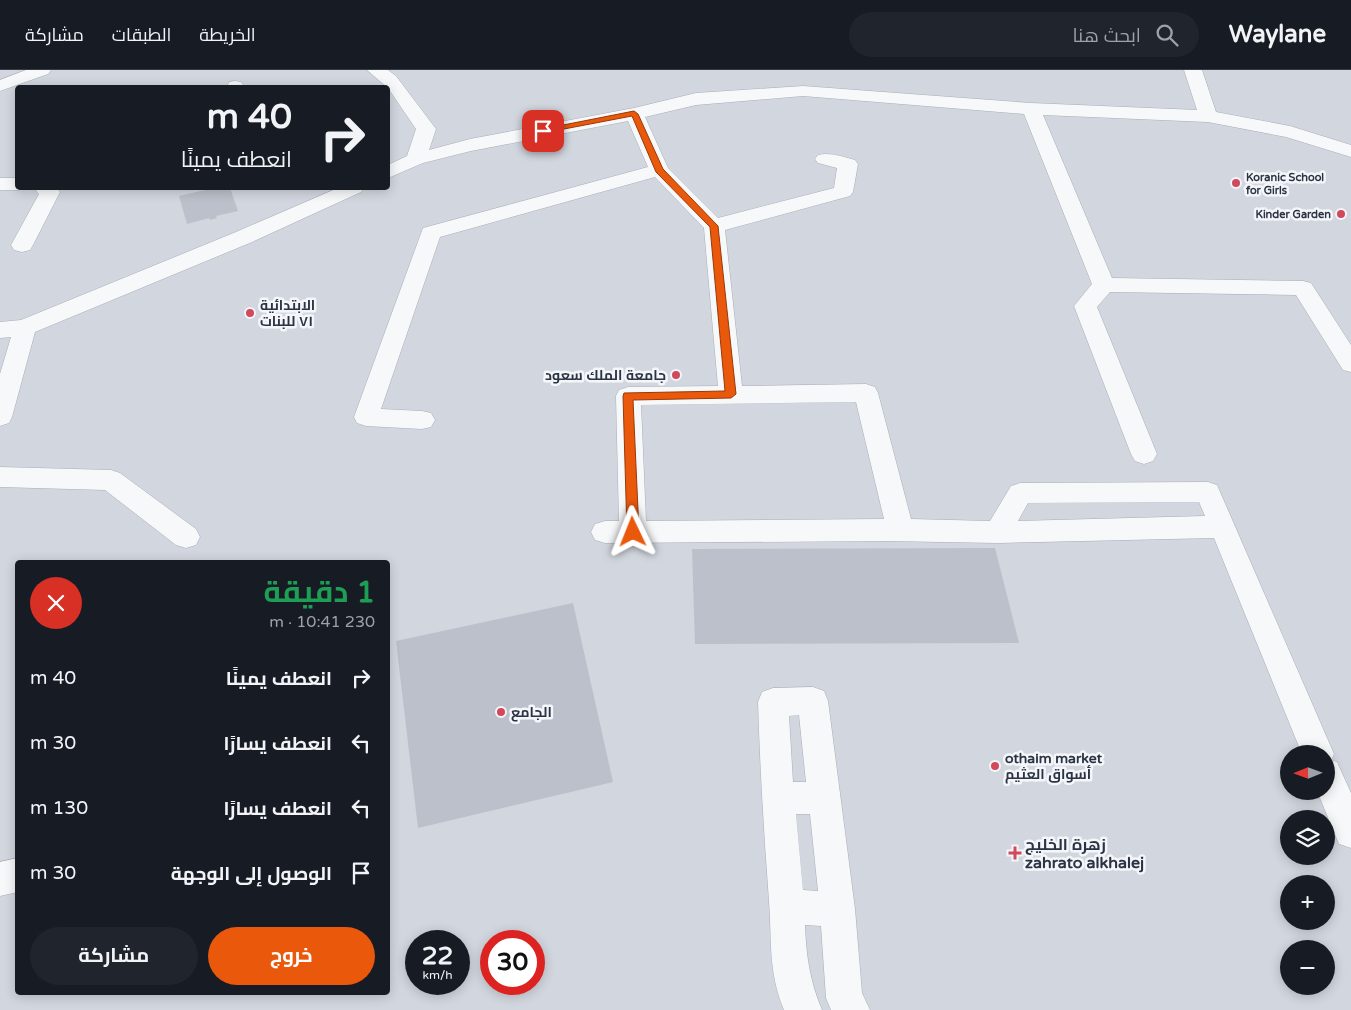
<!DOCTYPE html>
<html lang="ar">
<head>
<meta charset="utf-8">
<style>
	:root { --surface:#171b24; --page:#20242c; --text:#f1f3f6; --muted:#9ea1a6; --line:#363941; --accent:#ea580c }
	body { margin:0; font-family:"Varela Round",Cairo,sans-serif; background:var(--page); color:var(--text); direction:rtl; height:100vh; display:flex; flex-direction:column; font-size:19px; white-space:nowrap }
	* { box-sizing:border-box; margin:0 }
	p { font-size:16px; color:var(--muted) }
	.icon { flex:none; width:28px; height:28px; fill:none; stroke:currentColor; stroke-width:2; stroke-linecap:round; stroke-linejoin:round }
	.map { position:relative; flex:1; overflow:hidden; direction:ltr }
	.details { position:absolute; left:15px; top:490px; width:375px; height:435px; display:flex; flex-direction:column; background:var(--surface); border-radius:5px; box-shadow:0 2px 12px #0003; direction:rtl }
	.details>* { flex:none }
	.hud { position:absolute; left:15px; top:15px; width:375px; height:105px; border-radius:5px; box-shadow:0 2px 12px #0003; direction:rtl; background:#171b24; color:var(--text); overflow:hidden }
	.needle { width:32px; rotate:269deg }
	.tools { position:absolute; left:1280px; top:675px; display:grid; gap:10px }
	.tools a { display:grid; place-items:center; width:55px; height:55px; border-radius:50%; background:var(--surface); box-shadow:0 2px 12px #0003; font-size:25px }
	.speed { position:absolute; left:405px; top:860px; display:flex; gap:10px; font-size:25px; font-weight:700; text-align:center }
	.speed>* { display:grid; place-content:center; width:65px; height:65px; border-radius:50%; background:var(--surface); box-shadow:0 2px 12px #0003; line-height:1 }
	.speed small { font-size:12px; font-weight:400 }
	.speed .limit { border:8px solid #d22; background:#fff; color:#111 }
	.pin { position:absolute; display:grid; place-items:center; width:42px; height:42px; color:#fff; margin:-21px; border-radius:10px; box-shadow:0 2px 8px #0006 }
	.me { position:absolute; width:55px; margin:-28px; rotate:358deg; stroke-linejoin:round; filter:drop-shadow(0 0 4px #0008) }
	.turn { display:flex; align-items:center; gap:18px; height:105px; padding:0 15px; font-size:22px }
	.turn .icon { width:65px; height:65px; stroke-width:2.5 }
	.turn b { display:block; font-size:35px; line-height:42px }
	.round { display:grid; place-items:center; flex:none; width:52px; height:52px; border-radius:26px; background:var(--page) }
	.summary { display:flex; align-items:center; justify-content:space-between; height:85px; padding:0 15px }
	h1 { font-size:30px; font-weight:700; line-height:38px; color:#1e9e55 }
	.cta { display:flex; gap:10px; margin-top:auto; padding:10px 15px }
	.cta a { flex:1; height:58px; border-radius:30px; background:var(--accent); color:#fff; font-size:20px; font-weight:700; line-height:58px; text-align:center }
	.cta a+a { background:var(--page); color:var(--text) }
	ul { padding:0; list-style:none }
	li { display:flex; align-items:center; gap:15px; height:65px; padding:0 15px }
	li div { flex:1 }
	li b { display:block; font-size:19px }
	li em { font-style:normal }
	header { display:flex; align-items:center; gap:30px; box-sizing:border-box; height:70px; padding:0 25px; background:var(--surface); border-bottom:1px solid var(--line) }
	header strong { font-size:24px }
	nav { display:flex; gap:28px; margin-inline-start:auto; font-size:18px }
	.search { width:350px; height:45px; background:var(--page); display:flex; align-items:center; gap:12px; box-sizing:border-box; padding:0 18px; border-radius:28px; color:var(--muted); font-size:19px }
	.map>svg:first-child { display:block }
	.built { fill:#d2d6de; fill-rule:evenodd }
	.building { fill:#bbc0ca }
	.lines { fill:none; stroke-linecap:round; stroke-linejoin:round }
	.minor-casing { stroke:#a9aeb7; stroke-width:1 }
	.minor { fill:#f7f8fa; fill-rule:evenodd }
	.route { fill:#ea580c; stroke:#983908 }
	.poi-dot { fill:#d1495b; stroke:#f4f6f9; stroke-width:2 }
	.labels { text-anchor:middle; stroke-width:5; stroke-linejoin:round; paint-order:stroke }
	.far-poi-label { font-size:11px; font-weight:bold; fill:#2b3445; stroke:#f4f6f9; text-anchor:start }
	.poi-label { font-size:14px; font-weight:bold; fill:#2b3445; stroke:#f4f6f9; text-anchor:start }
	.near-poi-label { font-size:16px; font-weight:bold; fill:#2b3445; stroke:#f4f6f9; text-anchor:start }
</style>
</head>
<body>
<header>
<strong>Waylane</strong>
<div class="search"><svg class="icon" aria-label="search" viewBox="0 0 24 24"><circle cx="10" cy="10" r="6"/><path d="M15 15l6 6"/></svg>ابحث هنا</div>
<nav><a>الخريطة</a><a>الطبقات</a><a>مشاركة</a></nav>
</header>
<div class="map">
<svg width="1351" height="940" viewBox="0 0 1351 940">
	<rect width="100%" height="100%" fill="#e4e7ec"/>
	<path class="built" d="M0,0H1351V940H0ZM18,18H388V118H18ZM18,492H388V922H18ZM1289,684H1326V721H1289ZM1289,749H1326V786H1289ZM1289,814H1326V851H1289ZM416,871H459V914H416ZM491,871H534V914H491ZM1289,879H1326V916H1289Z"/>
	<g class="building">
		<polygon points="214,118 230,118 238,141 216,146 217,148 210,150 209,148 187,154 179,126"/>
		<polygon points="995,478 1019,573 695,574 692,479"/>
		<polygon points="573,533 613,712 418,758 396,571"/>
	</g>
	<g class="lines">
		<g class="minor-casing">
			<g id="minor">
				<polygon points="26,0 51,0 48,4 0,21 0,10"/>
				<path d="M367,0H388L396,6L436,59L429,80L470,69L634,38L696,23L803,16L1031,33L1197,40L1184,0H1202L1216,42L1290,56L1351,75V87L1286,67L1208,52L1043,45L1112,208L1303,211L1311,213L1351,275V302L1343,300L1296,225L1110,222L1097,237L1157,384L1153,391L1144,394L1135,391L1131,384L1074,236L1092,214L1024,44L803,26L696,35L645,47L668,98L718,148L834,118L837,98L818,93L815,89L818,85C830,82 843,87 855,90L858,94L853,122L850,126L725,160L742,316L866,314L875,317L878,323L911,449L990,451L1011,416L1020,413L1208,412L1217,415L1334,684L1331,690L1337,692L1351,723V778L1339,774L1317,721H1326V684H1302L1214,468L998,473L887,471L605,473L595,470L591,462L595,454L605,451H619L616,326L619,320L628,317L718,316L704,158L655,107L440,167L381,339L422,341L431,343L435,350L431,357L422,359L366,356L357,353L354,347L423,158L648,97L628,51L471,81L423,93L388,108V95L407,86L416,59L388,18ZM856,332L884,449L646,451L641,335ZM1199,432L1205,446L1018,451L1028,433Z"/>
				<polygon points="235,11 241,12 245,18 227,18 229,12"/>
				<polygon points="0,108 18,108 18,118 26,118 18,120 0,120"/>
				<polygon points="34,118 57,118 60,122 33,175 30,180 22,182 14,180 11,175 39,124"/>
				<polygon points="338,118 364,118 361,122 252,172 35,262 12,347 9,353 0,356 0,304 11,267 0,268 0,252 21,250 236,162"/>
				<polygon points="0,397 111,400 120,403 196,459 200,467 196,475 186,478 176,475 105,420 0,417"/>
				<path d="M813,617L824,621L828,631L855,839L862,923L870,940H831L826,928L821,856L805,855C806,885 810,912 822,940H784C768,901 772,872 769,831C764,765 760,698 758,632L762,622L773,618ZM799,645L806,712H793L789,646ZM796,744H810L818,821L803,820Z"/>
				<polygon points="18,788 18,822 0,826 0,792"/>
			</g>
		</g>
		<use href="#minor" class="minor"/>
	</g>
	<polygon class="route" points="634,41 638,44 663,99 718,156 736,324 731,328 633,330 639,462 633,467 627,462 623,326 624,323 725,321 710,157 656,102 632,46 543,63 539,61 543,59"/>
	<g class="poi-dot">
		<circle cx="1236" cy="113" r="5"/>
		<circle cx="1341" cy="144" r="5"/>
		<circle cx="250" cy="243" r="5"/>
		<circle cx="676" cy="305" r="5"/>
		<circle cx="501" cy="642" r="5"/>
		<circle cx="995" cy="696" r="5"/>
		<path d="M1012.5 775.5h5v5h5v5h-5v5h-5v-5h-5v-5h5z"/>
	</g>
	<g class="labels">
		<g class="far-poi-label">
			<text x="1246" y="111">Koranic School<tspan x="1246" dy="13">for Girls</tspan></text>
			<text x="1331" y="148" text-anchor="end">Kinder Garden</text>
		</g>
		<g class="poi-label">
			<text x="260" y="240">الابتدائية<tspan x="260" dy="16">٧١ للبنات</tspan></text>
			<text x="666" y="310" text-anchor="end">جامعة الملك سعود</text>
			<text x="511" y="647">الجامع</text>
			<text x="1005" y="693">othaim market<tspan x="1005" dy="16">أسواق العثيم</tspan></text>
		</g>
		<g class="near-poi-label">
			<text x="1025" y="780">زهرة الخليج<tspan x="1025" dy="18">zahrato alkhalej</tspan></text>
		</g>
	</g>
</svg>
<div class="tools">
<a><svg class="needle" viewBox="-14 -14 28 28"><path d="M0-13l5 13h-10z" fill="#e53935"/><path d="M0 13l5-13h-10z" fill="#9ea1a6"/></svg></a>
<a><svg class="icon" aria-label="layers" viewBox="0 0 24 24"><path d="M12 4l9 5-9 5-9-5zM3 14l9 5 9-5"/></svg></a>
<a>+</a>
<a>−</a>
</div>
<div class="speed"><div>22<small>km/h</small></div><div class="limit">30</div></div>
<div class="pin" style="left:543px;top:61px;background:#d93025"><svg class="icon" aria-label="arrive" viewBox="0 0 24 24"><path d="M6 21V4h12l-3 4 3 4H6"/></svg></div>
<svg class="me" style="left:633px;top:462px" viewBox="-20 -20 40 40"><path d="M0-17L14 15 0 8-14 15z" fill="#ea580c" stroke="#fff" stroke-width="4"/></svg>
<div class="hud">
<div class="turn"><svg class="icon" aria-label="right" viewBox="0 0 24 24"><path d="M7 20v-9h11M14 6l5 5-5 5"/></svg><div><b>40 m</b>انعطف يمينًا</div></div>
</div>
<section class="details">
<div class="summary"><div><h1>1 دقيقة</h1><p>230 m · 10:41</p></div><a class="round" style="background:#d93025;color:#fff"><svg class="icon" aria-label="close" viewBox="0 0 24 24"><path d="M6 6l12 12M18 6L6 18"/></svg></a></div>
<ul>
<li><svg class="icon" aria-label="right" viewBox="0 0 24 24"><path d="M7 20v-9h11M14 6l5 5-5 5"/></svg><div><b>انعطف يمينًا</b></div><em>40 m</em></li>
<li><svg class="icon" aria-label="left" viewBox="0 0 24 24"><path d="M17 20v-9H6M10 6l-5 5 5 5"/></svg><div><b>انعطف يسارًا</b></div><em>30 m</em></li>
<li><svg class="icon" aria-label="left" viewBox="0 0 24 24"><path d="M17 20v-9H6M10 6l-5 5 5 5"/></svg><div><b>انعطف يسارًا</b></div><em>130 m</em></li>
<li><svg class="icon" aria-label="arrive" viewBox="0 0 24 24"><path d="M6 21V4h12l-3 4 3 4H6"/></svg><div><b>الوصول إلى الوجهة</b></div><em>30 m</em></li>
</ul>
<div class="cta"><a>خروج</a><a>مشاركة</a></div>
</section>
</div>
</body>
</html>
